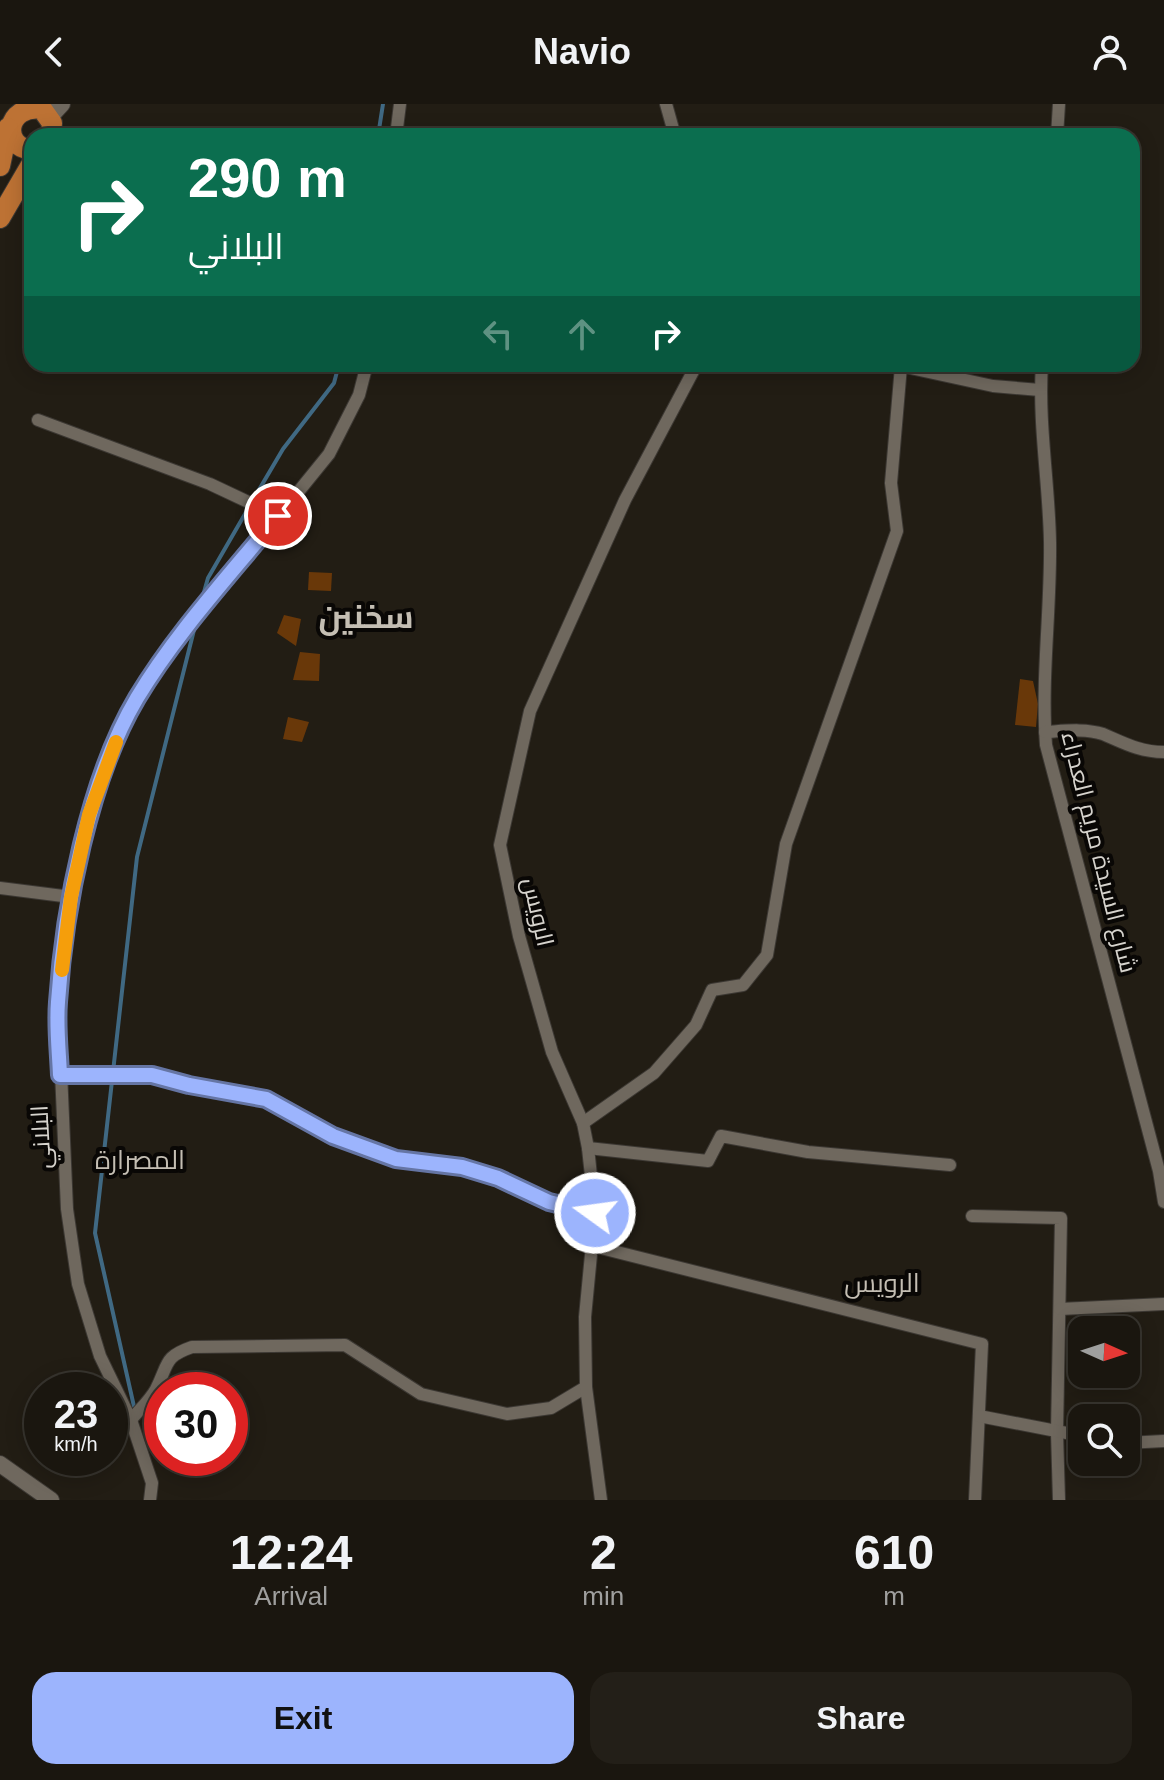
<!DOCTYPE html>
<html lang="en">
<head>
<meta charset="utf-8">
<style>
	:root { --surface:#1a160f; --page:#231f18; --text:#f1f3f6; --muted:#9f9f9e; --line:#38352f; --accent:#9cb4fd }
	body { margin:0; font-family:Arial,Cairo,sans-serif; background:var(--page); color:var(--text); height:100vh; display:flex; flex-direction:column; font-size:30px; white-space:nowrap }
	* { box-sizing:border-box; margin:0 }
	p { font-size:26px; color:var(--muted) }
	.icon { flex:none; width:44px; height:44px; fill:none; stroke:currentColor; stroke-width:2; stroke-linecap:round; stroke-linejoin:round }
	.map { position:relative; height:1396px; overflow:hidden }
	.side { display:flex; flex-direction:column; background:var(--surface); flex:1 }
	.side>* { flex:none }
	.banner { position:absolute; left:24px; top:24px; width:1116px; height:244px; border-radius:24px; box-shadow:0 4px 20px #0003,0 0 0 2px var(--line); background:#0b6e4f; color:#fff; overflow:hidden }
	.needle { width:52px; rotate:93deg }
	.buttons { position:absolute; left:1068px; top:1212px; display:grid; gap:16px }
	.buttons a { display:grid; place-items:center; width:72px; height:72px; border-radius:16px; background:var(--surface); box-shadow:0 4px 20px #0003,0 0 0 2px var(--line); font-size:40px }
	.speed { position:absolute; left:24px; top:1268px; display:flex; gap:16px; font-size:40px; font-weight:700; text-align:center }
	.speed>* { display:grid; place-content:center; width:104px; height:104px; border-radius:50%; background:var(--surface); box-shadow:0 4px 20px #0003,0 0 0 2px var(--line); line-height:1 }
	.speed small { font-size:20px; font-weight:400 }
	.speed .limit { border:12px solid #d22; background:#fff; color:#111 }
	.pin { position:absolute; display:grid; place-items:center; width:68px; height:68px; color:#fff; margin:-34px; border:4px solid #fff; border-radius:50%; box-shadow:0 2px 8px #0007 }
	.me { position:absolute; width:88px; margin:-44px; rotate:284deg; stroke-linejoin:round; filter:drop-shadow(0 0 6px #0008) }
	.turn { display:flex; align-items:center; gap:28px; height:168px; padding:0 32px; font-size:36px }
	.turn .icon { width:104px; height:104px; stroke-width:2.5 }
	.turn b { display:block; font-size:56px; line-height:68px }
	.lanes { display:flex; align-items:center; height:76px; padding:0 32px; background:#0003; justify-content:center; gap:40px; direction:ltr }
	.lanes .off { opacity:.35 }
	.eta { display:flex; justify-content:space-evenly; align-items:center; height:136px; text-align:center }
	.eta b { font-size:48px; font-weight:700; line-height:56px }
	.button { display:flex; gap:16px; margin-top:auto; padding:16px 32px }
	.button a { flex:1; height:92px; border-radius:24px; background:var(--accent); color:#111; font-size:32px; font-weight:700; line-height:92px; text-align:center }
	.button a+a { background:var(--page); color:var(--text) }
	header { display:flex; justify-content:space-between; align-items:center; height:104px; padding:0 32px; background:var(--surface); font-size:36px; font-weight:700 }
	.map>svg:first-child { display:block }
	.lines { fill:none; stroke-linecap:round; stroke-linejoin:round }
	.stream { stroke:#406983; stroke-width:4 }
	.building { fill:#693809 }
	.minor-casing { stroke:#3c3833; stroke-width:14 }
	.tertiary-casing { stroke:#3c3833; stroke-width:18 }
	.primary-casing { stroke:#3c3833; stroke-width:22 }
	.minor { stroke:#6f685e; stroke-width:12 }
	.tertiary { stroke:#6f685e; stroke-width:16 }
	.primary { stroke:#bd7234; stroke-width:20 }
	.route-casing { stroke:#6575a4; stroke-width:20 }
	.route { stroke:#9cb4fd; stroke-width:14 }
	.slow { stroke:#f59e0b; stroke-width:14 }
	.labels { text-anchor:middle; stroke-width:8; stroke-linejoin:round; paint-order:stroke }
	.street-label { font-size:24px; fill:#d6d3cd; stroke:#090705 }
	.neighbourhood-label { font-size:26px; fill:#c4beb3; stroke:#090705 }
	.district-label { font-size:32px; font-weight:bold; fill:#c4beb3; stroke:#090705 }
</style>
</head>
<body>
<header><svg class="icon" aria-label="back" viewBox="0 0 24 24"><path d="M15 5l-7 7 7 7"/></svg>Navio<svg class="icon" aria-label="person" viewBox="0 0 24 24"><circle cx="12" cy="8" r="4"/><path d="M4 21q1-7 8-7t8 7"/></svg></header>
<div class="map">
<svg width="1164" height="1396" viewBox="0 0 1164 1396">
	<rect width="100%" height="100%" fill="#221d14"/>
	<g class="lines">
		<g class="stream">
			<polyline points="378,32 383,0"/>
			<polyline points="253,396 283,345 334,279 339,260"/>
			<polyline points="200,502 208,474 249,403"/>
			<polyline points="135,1307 95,1129 137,753 195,522"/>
		</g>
	</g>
	<g class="building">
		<polygon points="309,468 332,469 331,487 308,486"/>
		<polygon points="284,511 301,515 296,542 277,529"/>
		<polygon points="300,548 320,550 319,577 293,576"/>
		<polygon points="1020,575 1033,577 1038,600 1036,623 1015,621"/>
		<polygon points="288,613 309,618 302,638 283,635"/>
	</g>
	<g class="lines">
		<g class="minor-casing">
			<g id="minor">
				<polyline points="666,0 675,32"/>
				<polyline points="396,32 400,0"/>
				<polyline points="1057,32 1059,0"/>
				<path d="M1042,260C1038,319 1049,379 1050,438C1051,506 1041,573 1046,641L1159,1067L1164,1098"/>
				<polyline points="901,262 993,282 1040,286"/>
				<polyline points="38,316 210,380 278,412"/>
				<path d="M1045,628C1063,627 1085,624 1103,630C1124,639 1140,648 1164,648"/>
				<polyline points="0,784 71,793"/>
				<polyline points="60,971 152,971 189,981 266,995 333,1032 396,1055 462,1063 498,1074 549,1098 595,1109"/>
				<polyline points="583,1019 654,969 696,921 712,886 743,881 767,851 786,740 897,427 891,379 901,262 899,260"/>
				<polyline points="588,1044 708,1057 721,1032 808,1048 950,1061"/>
				<polyline points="972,1112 1061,1114 1057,1328 1059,1396"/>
				<polyline points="593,1142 982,1240 975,1396"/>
				<polyline points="1060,1205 1164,1200"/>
				<polyline points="979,1312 1082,1332"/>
				<path d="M131,1316C139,1306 150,1296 156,1285C169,1260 163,1253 192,1243L345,1241L421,1290L507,1310L551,1304L586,1283"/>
				<polyline points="1126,1339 1164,1337"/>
				<polyline points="150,1396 152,1379 131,1316 100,1252 78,1180 67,1105 58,899 71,793 89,711 118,633 136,597 161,557 329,350 359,291 367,260"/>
				<polyline points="601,1396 586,1283 585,1213 595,1109 588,1044 583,1019 552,948 519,832 500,741 530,607 625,396 697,260"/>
			</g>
		</g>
		<g class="tertiary-casing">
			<g id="tertiary">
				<polyline points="50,13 62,0"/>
				<polyline points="0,1360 51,1396"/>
			</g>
		</g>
		<g class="primary-casing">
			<g id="primary">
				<path d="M32,46C0,43 6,0 42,5L52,19L51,32"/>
				<polyline points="0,62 8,24"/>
				<polyline points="0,114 32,59"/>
			</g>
		</g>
		<use href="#minor" class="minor"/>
		<use href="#tertiary" class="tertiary"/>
		<use href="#primary" class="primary"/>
	</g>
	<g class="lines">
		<g class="route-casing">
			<path id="route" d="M278,412C230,471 176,529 137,594C89,675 64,804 58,898C56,922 59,947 60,971H152L189,981L266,995L333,1032L396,1055L462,1063L498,1074L549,1098L595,1109"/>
		</g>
		<use href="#route" class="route"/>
		<polyline class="slow" points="62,866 71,793 89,711 116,638"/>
	</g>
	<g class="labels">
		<g class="street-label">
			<text transform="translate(1099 748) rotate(76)" y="8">شارع السيدة مريم العدراء</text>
			<text transform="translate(538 808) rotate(77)" y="8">الرويس</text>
			<text transform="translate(41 1033) rotate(-93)" y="8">البلاني</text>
		</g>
		<g class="neighbourhood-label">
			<text x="140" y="1065">المصرارة</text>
			<text x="882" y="1188">الرويس</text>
		</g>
		<g class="district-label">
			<text x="366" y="524">سخنين</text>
		</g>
	</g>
</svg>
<div class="buttons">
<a><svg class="needle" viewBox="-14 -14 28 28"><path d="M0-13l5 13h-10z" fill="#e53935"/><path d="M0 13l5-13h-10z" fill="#9f9f9e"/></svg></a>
<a><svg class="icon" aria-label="search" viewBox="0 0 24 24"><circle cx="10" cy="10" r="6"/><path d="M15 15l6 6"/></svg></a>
</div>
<div class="speed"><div>23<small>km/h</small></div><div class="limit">30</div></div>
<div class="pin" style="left:278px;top:412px;background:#d93025"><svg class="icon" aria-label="arrive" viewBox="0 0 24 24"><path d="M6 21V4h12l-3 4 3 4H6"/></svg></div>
<svg class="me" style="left:595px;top:1109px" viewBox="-20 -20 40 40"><circle r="17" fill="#9cb4fd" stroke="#fff" stroke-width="3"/><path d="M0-11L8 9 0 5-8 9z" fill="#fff"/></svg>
<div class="banner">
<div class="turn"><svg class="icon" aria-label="right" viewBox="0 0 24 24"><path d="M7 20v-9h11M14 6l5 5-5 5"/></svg><div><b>290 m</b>البلاني</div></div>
<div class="lanes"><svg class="icon off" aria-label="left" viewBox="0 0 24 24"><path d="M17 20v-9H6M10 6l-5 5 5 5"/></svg><svg class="icon off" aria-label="ahead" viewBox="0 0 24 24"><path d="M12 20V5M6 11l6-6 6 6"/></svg><svg class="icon" aria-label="right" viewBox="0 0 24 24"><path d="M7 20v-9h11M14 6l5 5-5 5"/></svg></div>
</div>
</div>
<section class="side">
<div class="eta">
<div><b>12:24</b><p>Arrival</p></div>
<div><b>2</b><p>min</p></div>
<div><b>610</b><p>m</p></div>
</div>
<div class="button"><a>Exit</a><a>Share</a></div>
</section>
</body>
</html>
